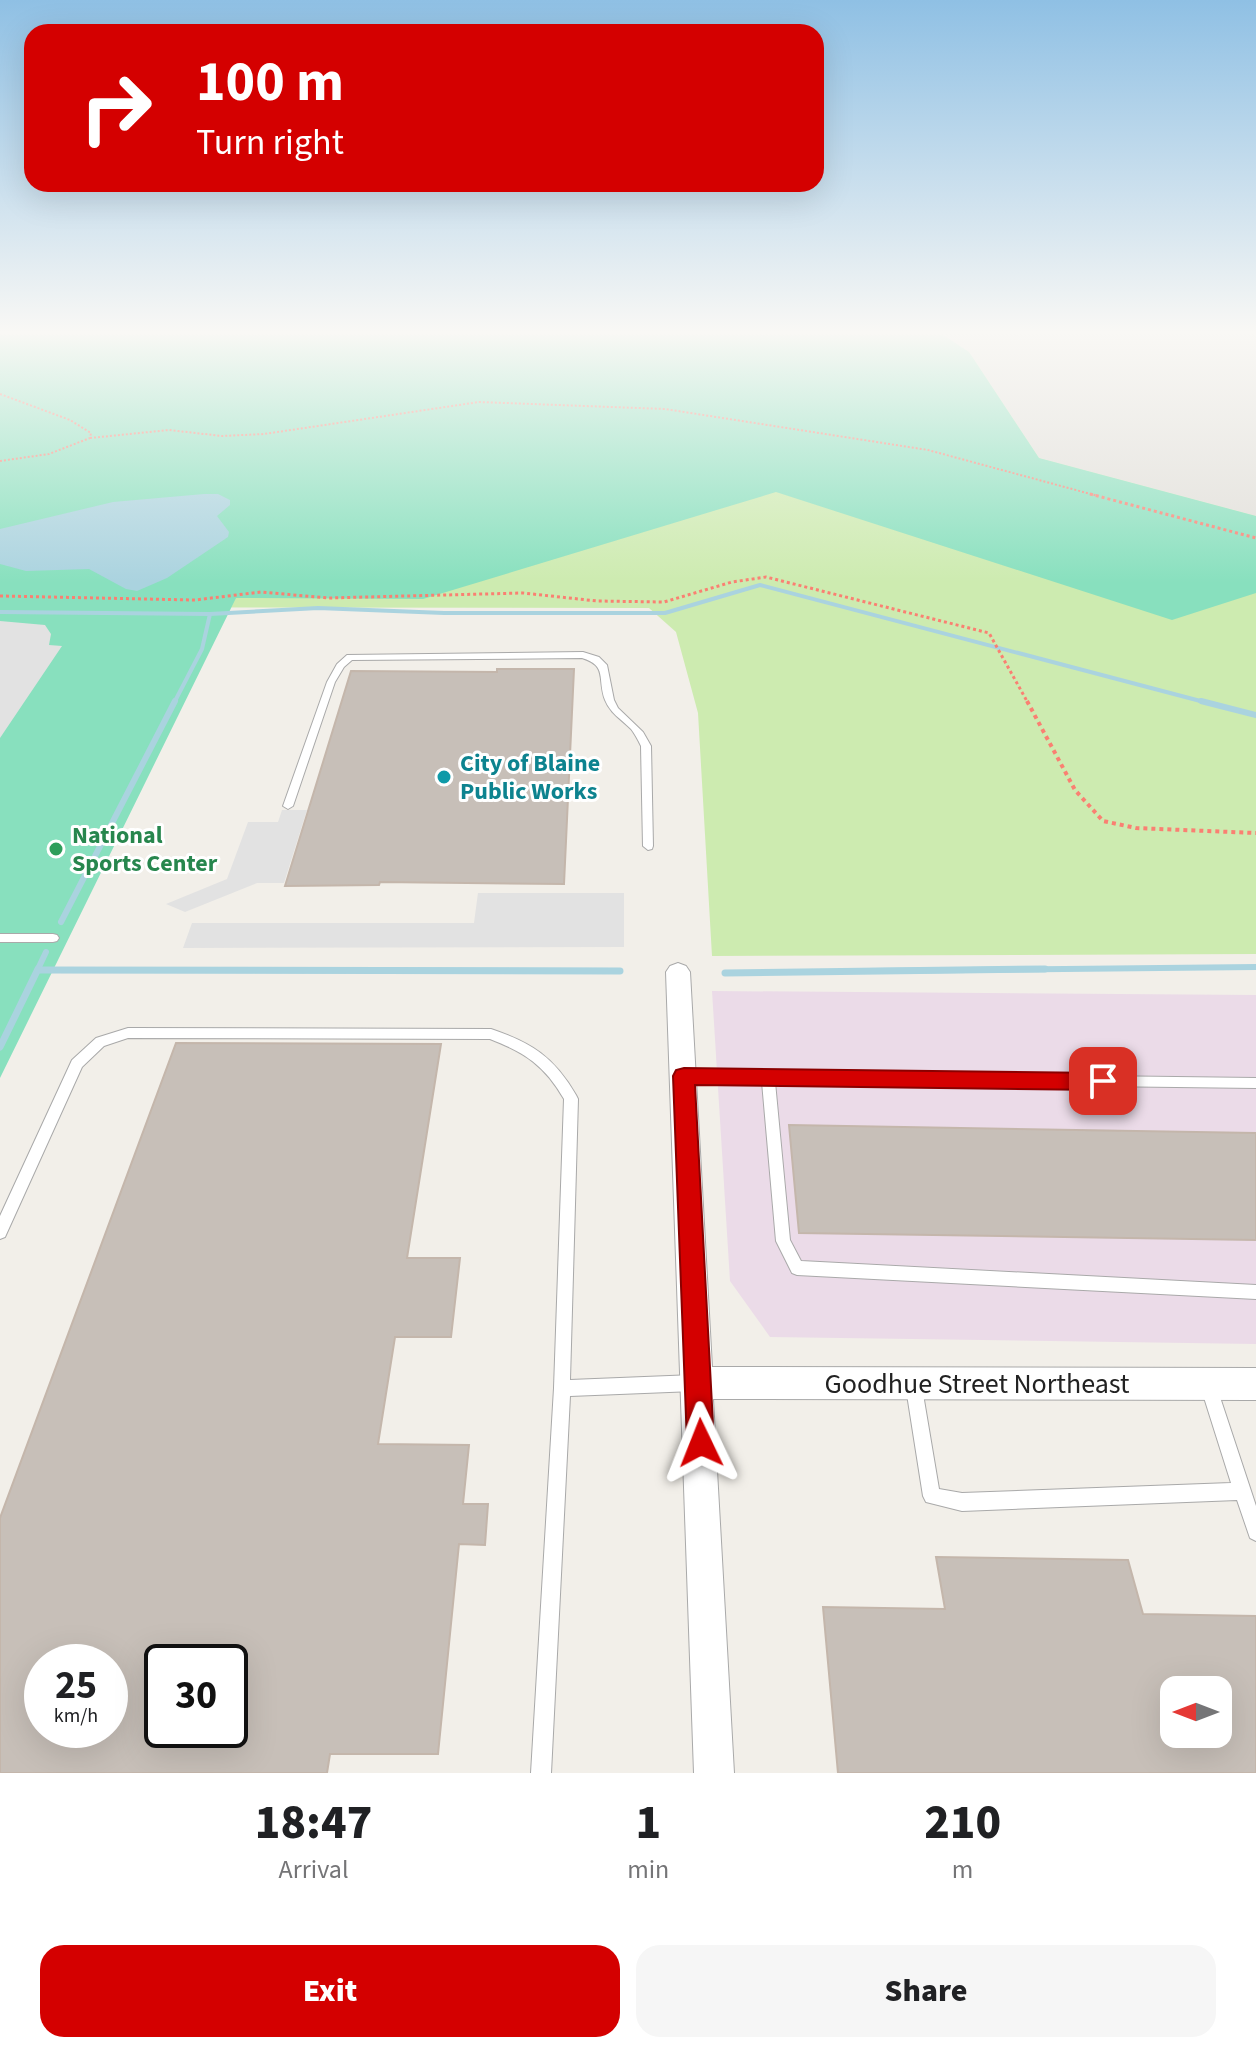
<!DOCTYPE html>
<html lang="en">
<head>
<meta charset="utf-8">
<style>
	:root { --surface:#fff; --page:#f6f6f6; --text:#202124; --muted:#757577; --accent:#d40000 }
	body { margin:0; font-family:"Source Sans 3",sans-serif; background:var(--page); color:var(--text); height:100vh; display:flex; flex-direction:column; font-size:30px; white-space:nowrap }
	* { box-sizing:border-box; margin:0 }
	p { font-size:26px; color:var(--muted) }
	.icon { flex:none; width:44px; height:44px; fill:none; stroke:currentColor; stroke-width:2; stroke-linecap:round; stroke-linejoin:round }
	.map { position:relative; height:1773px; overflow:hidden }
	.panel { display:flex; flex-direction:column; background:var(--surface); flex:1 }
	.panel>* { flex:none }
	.banner { position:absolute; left:24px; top:24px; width:800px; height:168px; border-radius:24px; box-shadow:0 8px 32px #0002; background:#d40000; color:#fff; overflow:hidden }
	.needle { width:52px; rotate:270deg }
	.buttons { position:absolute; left:1160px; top:1676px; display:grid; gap:16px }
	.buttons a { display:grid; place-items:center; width:72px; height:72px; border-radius:16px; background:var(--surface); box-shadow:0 8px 32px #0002; font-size:40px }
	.speed { position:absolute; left:24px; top:1644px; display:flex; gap:16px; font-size:40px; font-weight:700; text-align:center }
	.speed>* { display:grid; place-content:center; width:104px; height:104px; border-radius:50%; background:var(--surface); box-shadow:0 8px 32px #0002; line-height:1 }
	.speed small { font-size:20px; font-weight:400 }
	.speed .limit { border:4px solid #111; border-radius:12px; background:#fff; color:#111 }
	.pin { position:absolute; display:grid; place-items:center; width:68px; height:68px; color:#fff; margin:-34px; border-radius:16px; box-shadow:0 4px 12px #0006 }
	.me { position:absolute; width:88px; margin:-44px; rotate:358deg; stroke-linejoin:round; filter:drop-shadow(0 0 6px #0008) }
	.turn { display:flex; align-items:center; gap:28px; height:168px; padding:0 40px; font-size:36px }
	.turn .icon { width:104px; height:104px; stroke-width:2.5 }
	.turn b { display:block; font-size:56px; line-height:68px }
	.eta { display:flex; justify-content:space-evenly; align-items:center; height:136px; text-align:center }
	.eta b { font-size:48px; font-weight:800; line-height:56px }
	.primary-button { display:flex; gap:16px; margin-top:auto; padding:16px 40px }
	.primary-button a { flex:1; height:92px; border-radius:24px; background:var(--accent); color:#fff; font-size:32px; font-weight:800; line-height:92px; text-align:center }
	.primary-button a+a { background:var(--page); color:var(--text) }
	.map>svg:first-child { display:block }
	.industrial { fill:#ebdbe8 }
	.airport { fill:#e1dfda }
	.grass { fill:#cdebb0 }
	.pitch { fill:#88e0be }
	.parking { fill:#e2e2e2 }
	.water { fill:#aad3df }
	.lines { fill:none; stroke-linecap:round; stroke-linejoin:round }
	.stream-far2 { stroke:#aad3df; stroke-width:4 }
	.stream-far1 { stroke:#aad3df; stroke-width:6 }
	.stream { stroke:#aad3df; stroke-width:7 }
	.building { fill:#c7bfb8; stroke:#c4b6ab; stroke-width:2; fill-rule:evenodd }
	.lane-casing { stroke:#a9a9a9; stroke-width:2 }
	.street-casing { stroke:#a9a9a9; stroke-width:2 }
	.path-far2 { stroke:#fa8072; stroke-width:2; stroke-dasharray:2 2; stroke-linecap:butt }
	.path-far1 { stroke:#fa8072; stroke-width:3; stroke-dasharray:3 3; stroke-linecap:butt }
	.path { stroke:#fa8072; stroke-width:4; stroke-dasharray:4 4; stroke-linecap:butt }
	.lane { fill:#fff; fill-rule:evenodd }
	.street { fill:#fff; fill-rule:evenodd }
	.route { fill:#d40000; stroke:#8a0000; stroke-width:2 }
	.culture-dot { fill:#0f9aa8; stroke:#fff; stroke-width:3 }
	.leisure-dot { fill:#2e9e5b; stroke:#fff; stroke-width:3 }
	.labels { text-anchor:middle; stroke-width:6; stroke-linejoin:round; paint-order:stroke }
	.culture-label { font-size:24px; font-weight:bold; fill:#0d838f; stroke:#fff; text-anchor:start }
	.leisure-label { font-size:24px; font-weight:bold; fill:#27864d; stroke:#fff; text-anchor:start }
	.near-street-label { font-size:28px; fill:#222; stroke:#fff }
</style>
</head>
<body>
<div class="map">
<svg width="1256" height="1773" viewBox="0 0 1256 1773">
	<rect width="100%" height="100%" fill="#f2efe9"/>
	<polygon class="industrial" points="712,991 1256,995 1256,1344 770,1337 730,1281"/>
	<polygon class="airport" points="943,335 1256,335 1256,516 1039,458 969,352"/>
	<polygon class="grass" points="0,335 943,335 969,352 1039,458 1256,516 1256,954 712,956 698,713 676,632 649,608 0,607"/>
	<polygon class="pitch" points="0,335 943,335 969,352 1039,458 1256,516 1256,593 1172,620 776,492 423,599 236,598 0,1078"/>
	<g class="parking">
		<polygon points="0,621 45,625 51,634 49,645 62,646 0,738"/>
		<polygon points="282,810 307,810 284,883 257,883 185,912 166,904 227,879 248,822 278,822"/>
		<polygon points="478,893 624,893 624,947 183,948 192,923 474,923"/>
	</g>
	<polygon class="water" points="204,494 218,494 230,500 230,505 217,516 229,532 228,537 167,578 137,591 126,589 89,569 26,571 0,564 0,529 113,502"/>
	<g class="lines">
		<g class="stream-far2">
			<polyline points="0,612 210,614 202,649 174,703"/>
			<polyline points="210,614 318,608 444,613 665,613 760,585 1208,703"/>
		</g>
		<g class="stream-far1">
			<polyline points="1201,701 1256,715"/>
			<polyline points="61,922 175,701"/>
			<polyline points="40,970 620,971"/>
			<polyline points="37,971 46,952"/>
			<polyline points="868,971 1256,967"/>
		</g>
		<g class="stream">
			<polyline points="40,970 620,971"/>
			<polyline points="725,973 1045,969"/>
			<polyline points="0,1047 38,969"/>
		</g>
	</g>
	<g class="building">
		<polygon points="497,669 574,669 564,884 380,882 379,885 285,886 351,671 497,672"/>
		<path d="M176,1043L441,1044L407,1258H460L451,1337H395L378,1444L469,1445L463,1504H488L485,1545L459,1544L438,1754H330L327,1773H0V1518ZM42,1662H110V1730H42ZM162,1662H230V1730H162Z"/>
		<polygon points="789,1125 1256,1133 1256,1240 799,1233"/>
		<path d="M936,1557L1128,1560L1143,1614L1256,1616V1773H838L823,1607L945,1609ZM1174,1690H1218V1734H1174Z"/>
	</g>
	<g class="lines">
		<g class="lane-casing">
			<g id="lane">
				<path d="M583,652L599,657L607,665L614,700L618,708L643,732L651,746L653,846L652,849L648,850L643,846L641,746C638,740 635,734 631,729C621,719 610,713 605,700C597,679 608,666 582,658L352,660L344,667L335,682L293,806L288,809L283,806L327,682L337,664L347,655Z"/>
				<polygon points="0,934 53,934 57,935 59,938 57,941 53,942 0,942"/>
				<path d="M128,1028L491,1029C532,1043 554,1057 576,1095L578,1099L570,1380L694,1375L700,1377L702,1383L700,1389L694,1391L570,1396L551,1773H531L554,1388L564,1099C545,1066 526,1053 490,1039L128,1038L104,1046L82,1067L5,1237L0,1239V1216L72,1060L96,1038Z"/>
				<polygon points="684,1071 1256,1078 1256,1088 775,1082 790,1240 801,1261 1256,1285 1256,1299 797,1275 792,1273 776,1241 762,1082 684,1081 679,1080 678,1076 679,1072"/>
				<polygon points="914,1380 920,1382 922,1388 939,1489 962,1493 1231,1483 1201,1388 1203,1382 1209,1380 1215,1382 1256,1506 1256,1541 1250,1538 1237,1500 962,1511 926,1502 923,1496 906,1388 908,1382"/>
			</g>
		</g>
		<g class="street-casing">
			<polygon id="street" points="678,963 686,966 690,972 712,1367 1256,1368 1256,1400 713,1399 734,1773 694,1773 666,972 670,966"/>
		</g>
		<g class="path-far2">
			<polyline points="0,394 70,420 91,433 90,438 49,454 0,461"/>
			<polyline points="90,438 169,430 222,436 264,434 479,402 665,409 928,450 1098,496"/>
		</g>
		<g class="path-far1">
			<polyline points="1090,494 1256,538"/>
			<polyline points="0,596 195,600 261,592 328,598 523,593 597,601 664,602 732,582 766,577 989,633 1028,703"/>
		</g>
		<polyline class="path" points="1027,701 1075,790 1103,821 1136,828 1256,833"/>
		<use href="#lane" class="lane"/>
		<use href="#street" class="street"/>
	</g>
	<linearGradient id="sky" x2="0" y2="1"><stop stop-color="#8fc0e4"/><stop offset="0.57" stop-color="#f9f8f5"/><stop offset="1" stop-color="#f9f8f5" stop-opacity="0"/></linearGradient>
	<rect width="1256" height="583" fill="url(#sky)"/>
	<polygon class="route" points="684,1068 1103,1073 1111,1075 1114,1081 1111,1088 1103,1090 695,1085 714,1443 710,1453 701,1457 691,1453 687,1443 673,1076 676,1070"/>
	<circle class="culture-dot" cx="444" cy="777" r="8"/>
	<circle class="leisure-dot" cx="56" cy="849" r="8"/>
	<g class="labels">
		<g class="culture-label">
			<text x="460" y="771">City of Blaine<tspan x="460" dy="28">Public Works</tspan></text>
		</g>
		<g class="leisure-label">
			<text x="72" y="843">National<tspan x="72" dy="28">Sports Center</tspan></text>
		</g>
		<g class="near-street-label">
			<text x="977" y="1393">Goodhue Street Northeast</text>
		</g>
	</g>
</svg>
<div class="buttons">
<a><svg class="needle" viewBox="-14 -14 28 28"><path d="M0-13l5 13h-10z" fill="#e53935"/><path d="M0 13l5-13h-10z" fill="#757577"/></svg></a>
</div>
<div class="speed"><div>25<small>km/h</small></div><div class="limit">30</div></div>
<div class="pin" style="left:1103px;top:1081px;background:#d93025"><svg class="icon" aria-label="arrive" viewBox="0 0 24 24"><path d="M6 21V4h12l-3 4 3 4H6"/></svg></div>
<svg class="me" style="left:701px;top:1443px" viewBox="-20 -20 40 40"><path d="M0-17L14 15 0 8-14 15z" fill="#d40000" stroke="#fff" stroke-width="4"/></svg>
<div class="banner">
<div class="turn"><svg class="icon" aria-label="right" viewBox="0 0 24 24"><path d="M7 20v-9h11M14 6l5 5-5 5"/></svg><div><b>100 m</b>Turn right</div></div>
</div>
</div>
<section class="panel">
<div class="eta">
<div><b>18:47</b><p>Arrival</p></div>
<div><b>1</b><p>min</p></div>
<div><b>210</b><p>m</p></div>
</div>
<div class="primary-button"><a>Exit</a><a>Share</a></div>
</section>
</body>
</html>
